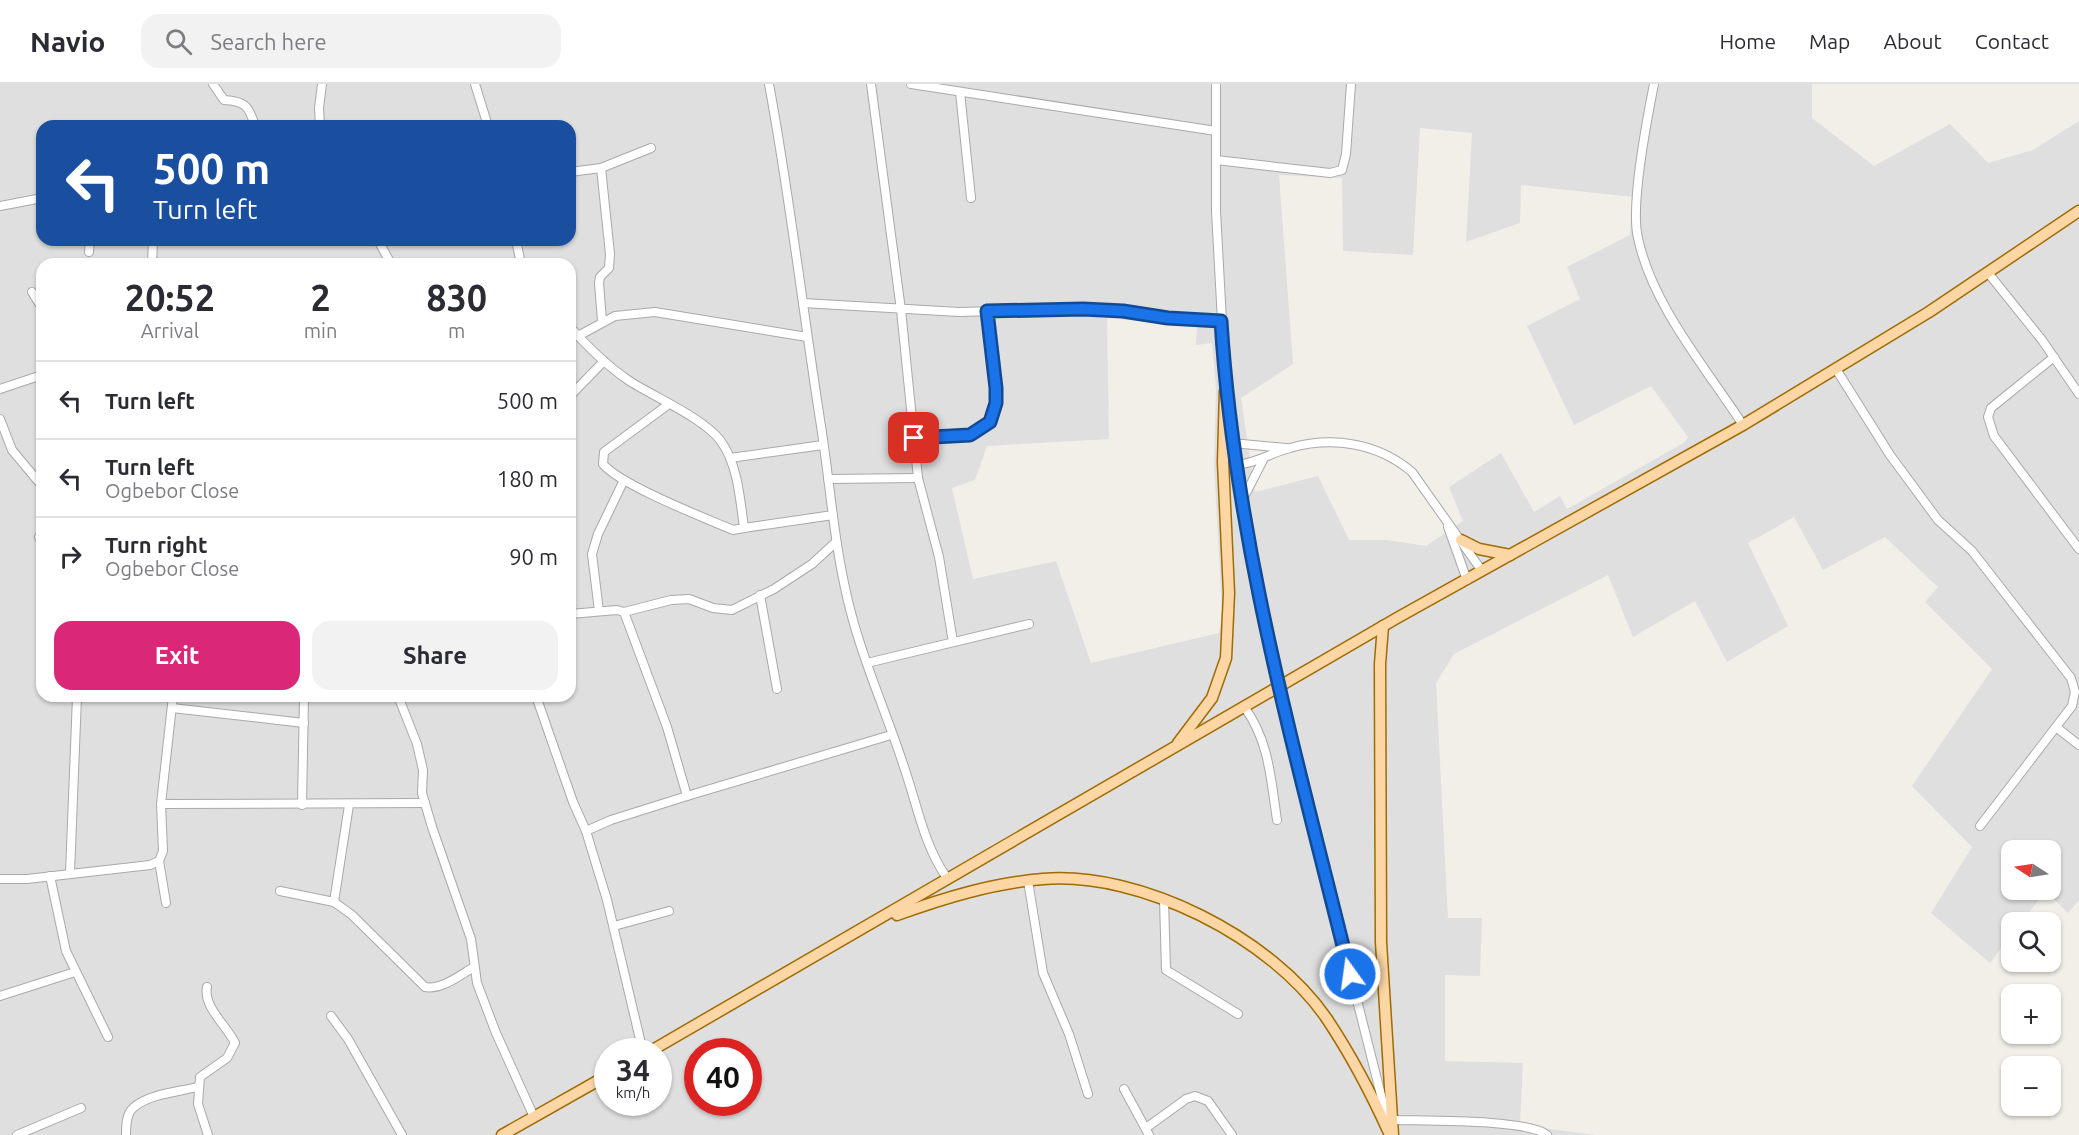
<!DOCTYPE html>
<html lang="en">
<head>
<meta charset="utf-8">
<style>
	:root { --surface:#fff; --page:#f2f2f3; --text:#2b2b33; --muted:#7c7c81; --line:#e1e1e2; --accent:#db2777 }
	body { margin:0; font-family:Ubuntu,sans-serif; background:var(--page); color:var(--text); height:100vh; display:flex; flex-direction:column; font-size:22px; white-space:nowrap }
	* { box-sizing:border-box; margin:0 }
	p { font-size:20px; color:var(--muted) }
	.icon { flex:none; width:33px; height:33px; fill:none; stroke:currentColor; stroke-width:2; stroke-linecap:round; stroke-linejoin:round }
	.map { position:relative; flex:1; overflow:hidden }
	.side { position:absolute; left:36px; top:174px; width:540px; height:444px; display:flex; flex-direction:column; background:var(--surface); border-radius:18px; box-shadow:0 2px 4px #0004 }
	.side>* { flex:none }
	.banner { position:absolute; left:36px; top:36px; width:540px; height:126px; border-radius:18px; box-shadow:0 2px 4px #0004; background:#1a4fa0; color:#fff; overflow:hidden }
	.needle { width:39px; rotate:282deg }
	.buttons { position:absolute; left:2001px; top:756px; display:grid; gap:12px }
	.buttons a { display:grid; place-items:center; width:60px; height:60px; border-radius:12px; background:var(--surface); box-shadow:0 2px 4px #0004; font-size:30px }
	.speed { position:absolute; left:594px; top:954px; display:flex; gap:12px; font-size:30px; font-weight:700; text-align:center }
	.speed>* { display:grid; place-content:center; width:78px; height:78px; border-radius:50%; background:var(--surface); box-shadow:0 2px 4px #0004; line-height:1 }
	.speed small { font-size:15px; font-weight:400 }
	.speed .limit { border:9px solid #d22; background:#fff; color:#111 }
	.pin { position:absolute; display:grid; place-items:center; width:51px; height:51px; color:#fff; margin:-26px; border-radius:12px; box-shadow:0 3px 9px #0006 }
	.me { position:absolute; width:66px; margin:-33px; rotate:346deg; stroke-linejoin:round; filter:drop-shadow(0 0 4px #0008) }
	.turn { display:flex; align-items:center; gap:21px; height:126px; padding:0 18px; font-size:27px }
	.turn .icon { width:78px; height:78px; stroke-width:2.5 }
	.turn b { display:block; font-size:42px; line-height:51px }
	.eta { display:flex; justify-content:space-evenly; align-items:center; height:102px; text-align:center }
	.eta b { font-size:36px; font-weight:600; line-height:42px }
	.cta { display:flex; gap:12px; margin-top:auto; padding:12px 18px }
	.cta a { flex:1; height:69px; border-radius:18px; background:var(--accent); color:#fff; font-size:24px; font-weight:600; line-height:69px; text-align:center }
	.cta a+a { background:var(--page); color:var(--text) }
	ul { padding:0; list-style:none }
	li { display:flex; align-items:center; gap:18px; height:78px; padding:0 18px; border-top:2px solid var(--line) }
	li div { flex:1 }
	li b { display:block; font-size:22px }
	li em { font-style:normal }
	header { display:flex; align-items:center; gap:36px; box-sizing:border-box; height:84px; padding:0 30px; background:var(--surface); border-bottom:2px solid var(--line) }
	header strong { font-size:28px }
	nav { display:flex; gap:33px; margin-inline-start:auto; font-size:21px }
	.search { width:420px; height:54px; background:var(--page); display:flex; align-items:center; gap:15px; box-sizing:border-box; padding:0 21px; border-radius:18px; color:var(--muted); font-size:22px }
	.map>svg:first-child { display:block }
	.residential { fill:#e0dfdf; fill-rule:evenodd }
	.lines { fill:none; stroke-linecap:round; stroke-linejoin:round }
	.minor-casing { stroke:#a9a9a9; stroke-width:10 }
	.major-casing { stroke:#a06b00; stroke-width:13 }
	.minor { stroke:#fff; stroke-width:8 }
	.major { stroke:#fcd6a4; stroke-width:10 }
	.minor-bridge-casing { stroke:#a9a9a9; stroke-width:10; stroke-linecap:butt }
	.minor-bridge { stroke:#fff; stroke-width:8 }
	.route-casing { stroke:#114b97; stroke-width:15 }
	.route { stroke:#1a73e8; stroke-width:10 }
</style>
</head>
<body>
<header>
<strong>Navio</strong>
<div class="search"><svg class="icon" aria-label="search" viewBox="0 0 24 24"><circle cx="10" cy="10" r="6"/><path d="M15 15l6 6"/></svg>Search here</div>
<nav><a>Home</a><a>Map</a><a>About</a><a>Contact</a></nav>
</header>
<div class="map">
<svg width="2079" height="1051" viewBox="0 0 2079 1051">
	<rect width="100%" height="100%" fill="#f2efe9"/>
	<path class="residential" d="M0,0H1812V34L1874,82L1950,40L1988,79L2033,66L2079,37V816L2068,829L2046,807L2021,838H2012L2011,851L1990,879L1931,829L1972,763L1912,702L1992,585L1925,518L1938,503L1885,453L1823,486L1794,433L1748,459L1788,542L1727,578L1695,517L1633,553L1608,491L1454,570L1436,599L1448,834H1482L1480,892L1445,891V977L1523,979L1520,1041L1595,1051H0ZM42,42H570V156H42ZM1420,44L1472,49L1466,158L1520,139L1521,101L1633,113L1630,151L1567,183L1580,215L1527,242L1574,341L1651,302L1688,353L1685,358L1567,425L1560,412L1534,428L1501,369L1449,403L1463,437L1426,462L1387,456H1349L1318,392L1255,408L1241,314L1293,280L1279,91L1342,94L1343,167L1413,171ZM42,180H570V612H42ZM1107,234L1197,243L1196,261L1212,259L1216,305L1214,382L1222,525L1219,549L1091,579L1056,477L973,495L952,404L975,396L987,362L1109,355ZM2012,766H2050V806H2012ZM608,968H658V1018H608ZM698,968H748V1018H698Z"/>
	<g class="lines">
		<g class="minor-casing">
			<g id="minor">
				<path d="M213,0L224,16C245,17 249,22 255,42"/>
				<polyline points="475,0 488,42"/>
				<path d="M769,0C790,113 803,228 821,342C830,400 834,459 848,517C862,576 888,632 906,689C918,725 925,763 947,794"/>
				<polyline points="871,0 901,226 918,394 939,473 953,558"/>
				<polyline points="911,0 1216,47"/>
				<polyline points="1216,0 1216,127 1226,311"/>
				<path d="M1654,0C1647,35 1630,122 1638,154C1652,221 1706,284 1743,341"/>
				<polyline points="960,8 971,114"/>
				<polyline points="320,42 319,24 322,0"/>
				<polyline points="1216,76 1330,89 1342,86 1346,70 1351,0"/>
				<polyline points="601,84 610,170 609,184 600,193 599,199 602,237"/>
				<polyline points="570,88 601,84 651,64"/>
				<polyline points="0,122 42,114"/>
				<polyline points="378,156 391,180"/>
				<polyline points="516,156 521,180"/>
				<polyline points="89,168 90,156"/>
				<polyline points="152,180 153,156"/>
				<polyline points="1989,190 2042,256 2079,310"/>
				<polyline points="32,208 42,224"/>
				<polyline points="803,219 959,228 1083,225 1221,237"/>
				<path d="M570,243C587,262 606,281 628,296C652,312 702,333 720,356C738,380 740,415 744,444L733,446C705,434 620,401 603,380L604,368L669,320"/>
				<polyline points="578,252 615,232 655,228 807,253"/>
				<polyline points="2054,273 1991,324 1988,333 1994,352 2079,465"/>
				<polyline points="1836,285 1890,371 1938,436 1972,467 2071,594 2075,608 2072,622 1980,742"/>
				<polyline points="0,305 42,291"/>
				<polyline points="570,312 604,277"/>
				<polyline points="1228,327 1252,480 1276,589"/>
				<polyline points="0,335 12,366 42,402"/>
				<polyline points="914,354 970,351 990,338 997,319 987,227"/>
				<polyline points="1232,359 1286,364"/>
				<polyline points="730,374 823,361"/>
				<path d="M1237,381C1260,378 1270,369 1290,364C1333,352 1378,359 1412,388L1482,487"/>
				<polyline points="828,395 918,394"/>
				<polyline points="1243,415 1263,376"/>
				<polyline points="1448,443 1467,496"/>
				<polyline points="744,444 833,431"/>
				<polyline points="42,447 39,453 42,460"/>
				<polyline points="760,511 777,605"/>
				<polyline points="599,527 592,470 598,450 624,396"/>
				<polyline points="624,528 671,516 689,515 713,524 732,526 774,505 812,480 836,458"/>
				<polyline points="570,530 617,526 624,528 667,643 687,712 611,736 586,747"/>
				<polyline points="867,579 1029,540"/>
				<polyline points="398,612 417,660 423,686 422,709 432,743 471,855 477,899 496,949 534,1033"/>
				<polyline points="536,612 573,718 586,747 607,816 643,968"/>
				<polyline points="1283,623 1388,1039"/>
				<polyline points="172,624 304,639"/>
				<path d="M1245,624C1269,657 1271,696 1277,736"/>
				<polyline points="2056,643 2079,661"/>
				<polyline points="687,712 891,651"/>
				<polyline points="161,720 425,719"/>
				<polyline points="302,721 304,612"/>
				<polyline points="159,777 166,819"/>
				<polyline points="70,789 77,613"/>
				<polyline points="50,792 66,867 108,953"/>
				<polyline points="0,795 27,795 150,781 159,777 163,767 161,720 173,612"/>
				<polyline points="1028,797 1043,889 1069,950 1088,1010"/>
				<path d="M280,807L334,818L352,831L425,903C442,906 460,891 474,883"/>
				<polyline points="1164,816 1166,886 1238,930"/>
				<polyline points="334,818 349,721"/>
				<polyline points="614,842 669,827"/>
				<path d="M207,903C203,923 227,942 235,959L227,974L200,993L198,1020L208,1051"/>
				<polyline points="0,912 75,888"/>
				<polyline points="331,932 348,955 402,1051"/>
				<polyline points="1124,1005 1149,1051"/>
				<path d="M1394,1036C1423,1037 1528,1035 1547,1051"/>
				<polyline points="1146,1044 1186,1015 1195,1012 1208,1017 1232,1051"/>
				<polyline points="17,1051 81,1024"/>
				<path d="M126,1051C126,1043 126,1030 133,1024C148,1010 178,1008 197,1003"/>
			</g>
		</g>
		<g class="major-casing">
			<g id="major">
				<polyline points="1461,456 1479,465 1510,471"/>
				<polyline points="1383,542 1380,580 1381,858 1393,1051"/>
				<polyline points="1178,659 1212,614 1226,574 1229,509 1223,378 1225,307"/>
				<path d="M897,831C944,814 993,799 1043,795C1141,787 1272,854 1327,935C1351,971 1372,1011 1390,1051"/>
				<polyline points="649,968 1397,534 1743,341 1929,228 2079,127"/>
				<polyline points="502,1051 608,991"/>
			</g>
		</g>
		<use href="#minor" class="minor"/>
		<use href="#major" class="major"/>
		<g class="minor-bridge-casing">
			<polyline id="minor-bridge" points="1276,589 1283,623"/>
		</g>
		<use href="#minor-bridge" class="minor-bridge"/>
	</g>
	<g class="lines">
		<g class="route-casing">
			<path id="route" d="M914,354L970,351L990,338L996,319V304L987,227L1083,225L1123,227L1168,234L1221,237C1235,460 1297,674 1350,890"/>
		</g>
		<use href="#route" class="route"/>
	</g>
</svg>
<div class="buttons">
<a><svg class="needle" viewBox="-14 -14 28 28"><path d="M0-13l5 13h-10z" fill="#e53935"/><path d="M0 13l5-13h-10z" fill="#7c7c81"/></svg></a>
<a><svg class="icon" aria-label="search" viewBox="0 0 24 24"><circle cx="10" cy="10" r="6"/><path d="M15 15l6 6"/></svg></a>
<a>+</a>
<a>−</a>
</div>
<div class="speed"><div>34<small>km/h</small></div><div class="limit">40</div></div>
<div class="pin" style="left:914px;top:354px;background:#d93025"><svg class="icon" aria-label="arrive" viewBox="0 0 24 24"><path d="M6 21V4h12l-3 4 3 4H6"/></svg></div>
<svg class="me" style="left:1350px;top:890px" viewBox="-20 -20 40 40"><circle r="17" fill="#1a73e8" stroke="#fff" stroke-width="3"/><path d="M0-11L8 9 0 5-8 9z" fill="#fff"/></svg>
<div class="banner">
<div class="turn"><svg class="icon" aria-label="left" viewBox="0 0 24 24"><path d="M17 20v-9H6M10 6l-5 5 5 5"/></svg><div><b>500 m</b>Turn left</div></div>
</div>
<section class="side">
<div class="eta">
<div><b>20:52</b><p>Arrival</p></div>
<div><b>2</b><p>min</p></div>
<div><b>830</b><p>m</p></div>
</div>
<ul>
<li><svg class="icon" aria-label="left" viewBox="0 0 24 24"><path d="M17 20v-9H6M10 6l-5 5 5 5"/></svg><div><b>Turn left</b></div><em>500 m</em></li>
<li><svg class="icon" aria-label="left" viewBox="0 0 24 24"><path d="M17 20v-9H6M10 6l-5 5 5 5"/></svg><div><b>Turn left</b><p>Ogbebor Close</p></div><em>180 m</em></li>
<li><svg class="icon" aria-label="right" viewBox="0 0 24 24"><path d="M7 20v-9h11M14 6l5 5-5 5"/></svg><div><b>Turn right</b><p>Ogbebor Close</p></div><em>90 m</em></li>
</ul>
<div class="cta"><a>Exit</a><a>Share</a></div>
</section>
</div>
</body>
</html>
